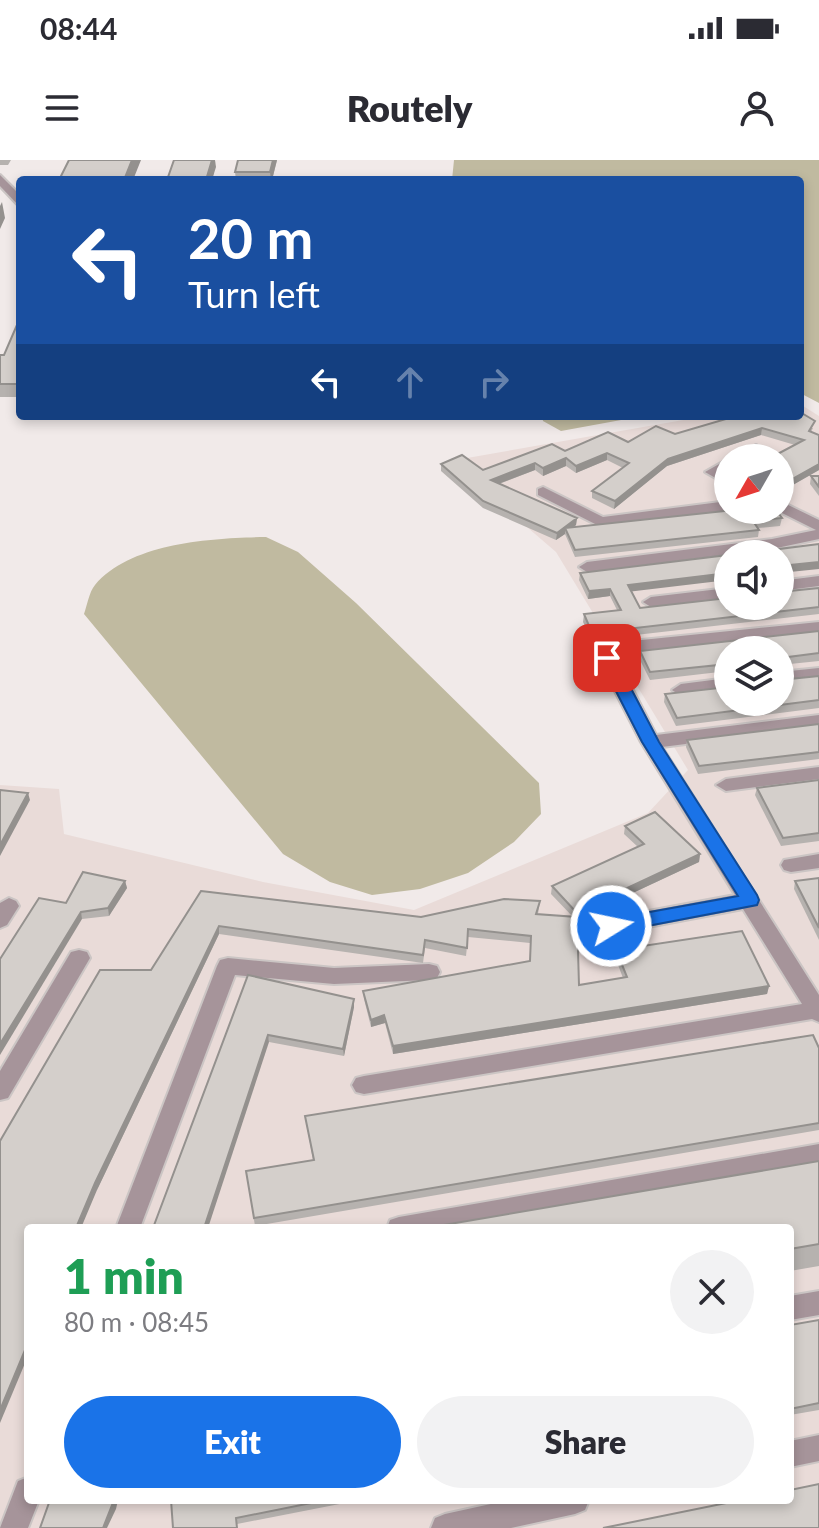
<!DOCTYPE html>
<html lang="en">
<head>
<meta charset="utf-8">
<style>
	:root { --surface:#fff; --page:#f2f2f3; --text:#2b2b33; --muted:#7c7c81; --accent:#1a73e8 }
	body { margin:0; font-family:Lato,sans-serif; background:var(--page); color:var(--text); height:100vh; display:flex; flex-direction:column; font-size:30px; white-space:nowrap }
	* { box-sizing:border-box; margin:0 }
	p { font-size:26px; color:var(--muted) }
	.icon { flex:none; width:44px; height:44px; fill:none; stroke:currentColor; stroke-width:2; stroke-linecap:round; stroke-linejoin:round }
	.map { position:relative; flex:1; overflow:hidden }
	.side { position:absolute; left:24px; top:1064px; width:770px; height:280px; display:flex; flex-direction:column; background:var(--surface); border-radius:8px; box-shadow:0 4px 12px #0003 }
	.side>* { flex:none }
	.banner { position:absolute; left:16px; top:16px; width:788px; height:244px; border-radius:8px; box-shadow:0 4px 12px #0003; background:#1a4fa0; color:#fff; overflow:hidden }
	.needle { width:52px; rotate:231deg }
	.fabs { position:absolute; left:714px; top:284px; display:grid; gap:16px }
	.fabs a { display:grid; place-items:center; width:80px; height:80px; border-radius:50%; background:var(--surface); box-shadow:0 4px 12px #0003; font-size:40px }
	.pin { position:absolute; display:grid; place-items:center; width:68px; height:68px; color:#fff; margin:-34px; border-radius:16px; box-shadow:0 4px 12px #0006 }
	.me { position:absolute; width:88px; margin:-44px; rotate:80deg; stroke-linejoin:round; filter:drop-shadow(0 0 6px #0008) }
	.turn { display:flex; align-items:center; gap:28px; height:168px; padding:0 40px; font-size:36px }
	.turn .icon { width:104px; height:104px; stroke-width:2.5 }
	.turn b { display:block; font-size:56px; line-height:68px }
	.lanes { display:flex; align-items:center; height:76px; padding:0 40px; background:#0003; justify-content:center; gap:40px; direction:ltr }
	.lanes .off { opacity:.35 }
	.round { display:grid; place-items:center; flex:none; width:84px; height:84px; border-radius:42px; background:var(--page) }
	.headline { display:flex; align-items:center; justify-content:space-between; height:136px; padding:0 40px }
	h1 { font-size:48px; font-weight:800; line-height:60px; color:#1e9e55 }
	.action { display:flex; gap:16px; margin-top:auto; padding:16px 40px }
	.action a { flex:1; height:92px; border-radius:48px; background:var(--accent); color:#fff; font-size:32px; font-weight:800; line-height:92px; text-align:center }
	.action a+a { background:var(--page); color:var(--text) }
	.status { display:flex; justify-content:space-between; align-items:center; height:56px; padding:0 40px; background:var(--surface); direction:ltr }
	.status svg { height:22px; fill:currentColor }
	header { display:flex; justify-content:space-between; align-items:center; height:104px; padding:0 40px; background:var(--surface); font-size:36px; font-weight:800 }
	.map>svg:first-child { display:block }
	.built { fill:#e9dbd8; fill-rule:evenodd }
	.green { fill:#c0baa0 }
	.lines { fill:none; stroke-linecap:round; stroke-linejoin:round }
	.minor-casing { stroke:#cbc5c4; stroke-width:4 }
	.minor { fill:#a6949a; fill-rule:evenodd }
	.wall { fill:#b6b2af }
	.shaded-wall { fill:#94918e }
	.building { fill:#d4cfcb; stroke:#94918e; stroke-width:2 }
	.route { fill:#1a73e8; stroke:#114b97; stroke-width:2 }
</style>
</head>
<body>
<div class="status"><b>08:44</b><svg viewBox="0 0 49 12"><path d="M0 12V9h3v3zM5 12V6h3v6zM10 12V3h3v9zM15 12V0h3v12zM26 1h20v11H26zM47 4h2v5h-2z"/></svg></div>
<header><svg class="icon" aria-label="menu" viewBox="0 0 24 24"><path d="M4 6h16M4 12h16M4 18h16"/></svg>Routely<svg class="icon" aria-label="person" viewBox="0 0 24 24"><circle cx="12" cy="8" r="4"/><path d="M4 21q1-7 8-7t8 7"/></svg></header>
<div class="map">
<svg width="819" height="1368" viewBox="0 0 819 1368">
	<rect width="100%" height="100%" fill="#f1eae9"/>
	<path class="built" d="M800,244L819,256V1368H0V625L59,629L64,674L263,722L414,750L648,653L688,610L556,392L450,301L706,256H800ZM728,298H780V350H728ZM728,394H780V446H728ZM728,490H780V542H728ZM28,1068H790V1340H28Z"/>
	<g class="green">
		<polygon points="454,0 819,0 819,243 800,233 800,20 452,20"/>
		<polygon points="542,256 643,256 561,271 543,261"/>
		<path d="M266,377L298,392L356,443L539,623L541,654L514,682L468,713L420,729L372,735L330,722L283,694L84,454C87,446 89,432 95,425C131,382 214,378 266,377Z"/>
	</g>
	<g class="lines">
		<g class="minor-casing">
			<g id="minor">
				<polygon points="0,15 20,35 20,47 0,26"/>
				<path d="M756,285L763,289C755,299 744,298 731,298Z"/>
				<polygon points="728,299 728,310 724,312 728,314 728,325 705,312"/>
				<polygon points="543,327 603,357 728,341 728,350 731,350 601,367 538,335 538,329"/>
				<polygon points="780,341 819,360 819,379 772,389 587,412 579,407 587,402 772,379 816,370 776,350 780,350"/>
				<polygon points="819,416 819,426 780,431 780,421"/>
				<polygon points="728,428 728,438 651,447 643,442 651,437"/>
				<polygon points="819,462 819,472 627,492 617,499 656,575 819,555 819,567 662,587 819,835 819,862 812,859 364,934 356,932 352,925 356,918 364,916 802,844 743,749 611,774 604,771 600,766 604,761 611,758 735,735 641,582 598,498 622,482"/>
				<polygon points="819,508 819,520 780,524 780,512"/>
				<polygon points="728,518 728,530 681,536 672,530 681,524"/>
				<polygon points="819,607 819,619 726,631 716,625 726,619"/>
				<polygon points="819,694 819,708 791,712 784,710 781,705 784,700"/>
				<polygon points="9,738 16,741 19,746 7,765 0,768 0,743"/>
				<polygon points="79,790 87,792 90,798 8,938 0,940 0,911 71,792"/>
				<polygon points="228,798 334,808 429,804 437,806 440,812 437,818 429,820 334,824 235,815 140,1068 116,1068 217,806 220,800"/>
				<polygon points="819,984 819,1004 459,1068 387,1068 390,1060 399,1057"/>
				<polygon points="819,1131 819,1155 790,1160 790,1136"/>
				<polygon points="819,1275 819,1301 790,1307 790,1281"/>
				<polygon points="28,1317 28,1340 39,1340 28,1368 0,1368 18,1321"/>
				<polygon points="509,1340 589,1340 585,1350 575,1354 511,1368 431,1368 435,1358 445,1354"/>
			</g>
		</g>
		<use href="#minor" class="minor"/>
	</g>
	<g class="wall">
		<polygon points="0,0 11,0 8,5 0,5"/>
		<polygon points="277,0 272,20 236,20 235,12"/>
		<polygon points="20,158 20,237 0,237 0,195 4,195"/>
		<polygon points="736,256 813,268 811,272 819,275 819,310 784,330 780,328 780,298 795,285 761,275 667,306 614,349 592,338 592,331 623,308 607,300 576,313 566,306 543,316 535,310 499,324 577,358 576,365 574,367 782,358 780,366 758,368 759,370 758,377 575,397 565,374 556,380 483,348 441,311 441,304 483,310 565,291 675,274"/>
		<polygon points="811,316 819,316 819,336 810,324"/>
		<polygon points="580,413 631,432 640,448 819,428 819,454 592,480 583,462 584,454 617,450 610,436 588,439 579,420"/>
		<polygon points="819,471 819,501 780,505 780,490 728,490 728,511 650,520 639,498 640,491"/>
		<polygon points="819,516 819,548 676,566 664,542 665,534"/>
		<polygon points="819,564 819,599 698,614 686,587 687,580"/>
		<polygon points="819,620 819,681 781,686 755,635 757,628"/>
		<polygon points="625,666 700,694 699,702 577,759 579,825 623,818 615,797 616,790 769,826 767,834 393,894 385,863 371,867 364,839 363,831 530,801 530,783 468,777 466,796 425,788 423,803 219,774 97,1030 151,810 201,731 421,757 540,741 538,754 573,757 551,734 552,726 638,687 624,674"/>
		<polygon points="819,718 819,780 794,729 795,721"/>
		<polygon points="125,721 127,728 109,756 82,759 66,743"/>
		<polygon points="248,815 354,839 354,847 344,896 269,882"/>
		<polygon points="819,888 819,970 255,1066 246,1011 313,1000 305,956"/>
		<polygon points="819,1001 819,1106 790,1111 790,1068"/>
		<polygon points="819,1160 819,1250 790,1255 790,1165"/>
		<polygon points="171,1340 360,1340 237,1364"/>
	</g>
	<g class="shaded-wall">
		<polygon points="132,0 141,0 133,20 124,20"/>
		<polygon points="212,0 215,0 216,7 212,20 206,20"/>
		<polygon points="273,0 277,0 272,20 271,20 270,12"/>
		<polygon points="2,42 5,58 0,69 0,46"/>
		<polygon points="762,268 761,275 667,306 614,349 615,341 668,299"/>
		<polygon points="607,293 607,300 576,313 576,306"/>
		<polygon points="566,298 566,306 543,316 543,308"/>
		<polygon points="535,303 535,310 490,327 491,320"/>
		<polygon points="819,304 819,310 784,330 785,323"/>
		<polygon points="577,358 576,365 567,372 565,368 565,374 556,380 557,373"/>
		<polygon points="819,402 819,409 780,413 780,406"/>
		<polygon points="728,413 728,420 627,432 628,425"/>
		<polygon points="610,429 610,436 588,439 589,431"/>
		<polygon points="28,633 30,640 0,696 0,685"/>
		<polygon points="700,694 699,702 575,760 576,752"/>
		<polygon points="125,721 127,728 109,756 108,748"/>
		<polygon points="81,752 82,759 0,895 0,884"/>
		<polygon points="219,766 219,774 97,1030 81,1068 76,1068 95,1023"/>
		<polygon points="769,826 767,834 393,894 393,886"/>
		<polygon points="354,839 354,847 344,896 343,889"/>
		<polygon points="384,855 385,863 371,867 371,860"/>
		<polygon points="268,875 269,882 208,1068 204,1068"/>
		<polygon points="28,1183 28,1196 0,1263 0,1250"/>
		<polygon points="114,1340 118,1340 116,1349 107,1368 103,1368"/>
	</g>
	<g class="building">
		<polygon points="69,0 132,0 124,20 59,20"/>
		<polygon points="174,0 212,0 206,20 167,20"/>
		<polygon points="238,0 273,0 270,12 235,12"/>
		<polygon points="20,158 20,224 0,224 0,195 4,195"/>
		<polygon points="800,252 815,261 809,271 819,275 819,304 785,323 780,320 780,298 770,298 804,280 762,268 668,299 615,341 592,331 629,303 607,293 576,306 566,298 543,308 535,303 491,320 577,358 557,373 483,341 441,304 462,295 483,310 552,284 565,291 608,272 628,282 656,266 675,274 736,256 800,256"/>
		<polygon points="811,316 819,316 819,327"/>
		<polygon points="734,350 776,350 782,358 753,361 759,370 575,390 565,368"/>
		<polygon points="819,384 819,402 780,406 780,394 739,394"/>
		<polygon points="728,395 728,413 628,425 640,448 728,438 728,446 780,446 780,432 819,428 819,447 592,473 584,454 621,450 610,429 589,431 580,413"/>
		<polygon points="819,471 819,493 780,498 780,490 728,490 728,504 650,512 640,491"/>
		<polygon points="819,516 819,540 677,558 665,534 728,527 728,542 780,542 780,520"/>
		<polygon points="819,564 819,592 699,606 687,580"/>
		<polygon points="819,620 819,673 783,678 757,628"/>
		<polygon points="0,630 28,633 0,685"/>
		<polygon points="655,652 700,694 576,752 552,726 644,684 625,666"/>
		<polygon points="83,712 125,721 108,748 81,752 0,884 0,799 39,738 66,743"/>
		<polygon points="819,718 819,768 795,721"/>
		<polygon points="201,731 421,757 504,739 540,741 536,754 577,757 579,825 627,817 616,790 742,771 769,826 393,886 384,855 371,860 363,831 530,801 531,776 468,769 467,788 425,780 423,795 219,766 95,1023 76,1068 28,1068 28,1183 0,1250 0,981 100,810 151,810"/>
		<polygon points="248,815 354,839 343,889 268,875 204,1068 153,1068"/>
		<polygon points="813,875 819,888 819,963 254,1058 246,1011 314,1000 305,956"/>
		<polygon points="819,1001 819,1084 790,1089 790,1068 426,1068"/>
		<polygon points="819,1160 819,1243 790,1249 790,1165"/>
		<polygon points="819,1324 819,1368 603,1368 741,1340 790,1340 790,1330"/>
		<polygon points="50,1340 114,1340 103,1368 40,1368"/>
		<polygon points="171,1340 326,1340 236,1358 237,1368 173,1368"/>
	</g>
	<polygon class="route" points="607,493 615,498 659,582 757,735 759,740 757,745 611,773 605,771 602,766 605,761 611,759 738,736 642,582 599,498"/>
</svg>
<div class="fabs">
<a><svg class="needle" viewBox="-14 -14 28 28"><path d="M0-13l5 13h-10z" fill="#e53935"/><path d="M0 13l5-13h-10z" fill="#7c7c81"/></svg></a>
<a><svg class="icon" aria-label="sound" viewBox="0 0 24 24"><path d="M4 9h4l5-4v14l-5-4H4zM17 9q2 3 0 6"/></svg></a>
<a><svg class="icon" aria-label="layers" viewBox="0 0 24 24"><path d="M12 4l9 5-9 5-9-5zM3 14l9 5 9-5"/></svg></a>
</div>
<div class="pin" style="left:607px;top:498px;background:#d93025"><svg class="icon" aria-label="arrive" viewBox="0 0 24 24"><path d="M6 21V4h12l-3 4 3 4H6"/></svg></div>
<svg class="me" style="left:611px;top:766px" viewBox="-20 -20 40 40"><circle r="17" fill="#1a73e8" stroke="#fff" stroke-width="3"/><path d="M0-11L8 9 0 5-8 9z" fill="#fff"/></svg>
<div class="banner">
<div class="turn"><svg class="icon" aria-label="left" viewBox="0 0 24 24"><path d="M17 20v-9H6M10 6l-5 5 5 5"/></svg><div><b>20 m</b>Turn left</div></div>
<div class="lanes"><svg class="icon" aria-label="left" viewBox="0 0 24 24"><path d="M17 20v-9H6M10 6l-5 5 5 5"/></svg><svg class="icon off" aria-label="ahead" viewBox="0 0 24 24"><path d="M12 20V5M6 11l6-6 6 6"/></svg><svg class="icon off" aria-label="right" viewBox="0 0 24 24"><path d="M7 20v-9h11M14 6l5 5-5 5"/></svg></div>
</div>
<section class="side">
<div class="headline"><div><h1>1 min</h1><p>80 m · 08:45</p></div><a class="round"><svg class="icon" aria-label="close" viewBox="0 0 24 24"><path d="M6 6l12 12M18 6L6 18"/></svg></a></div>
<div class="action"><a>Exit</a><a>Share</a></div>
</section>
</div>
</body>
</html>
